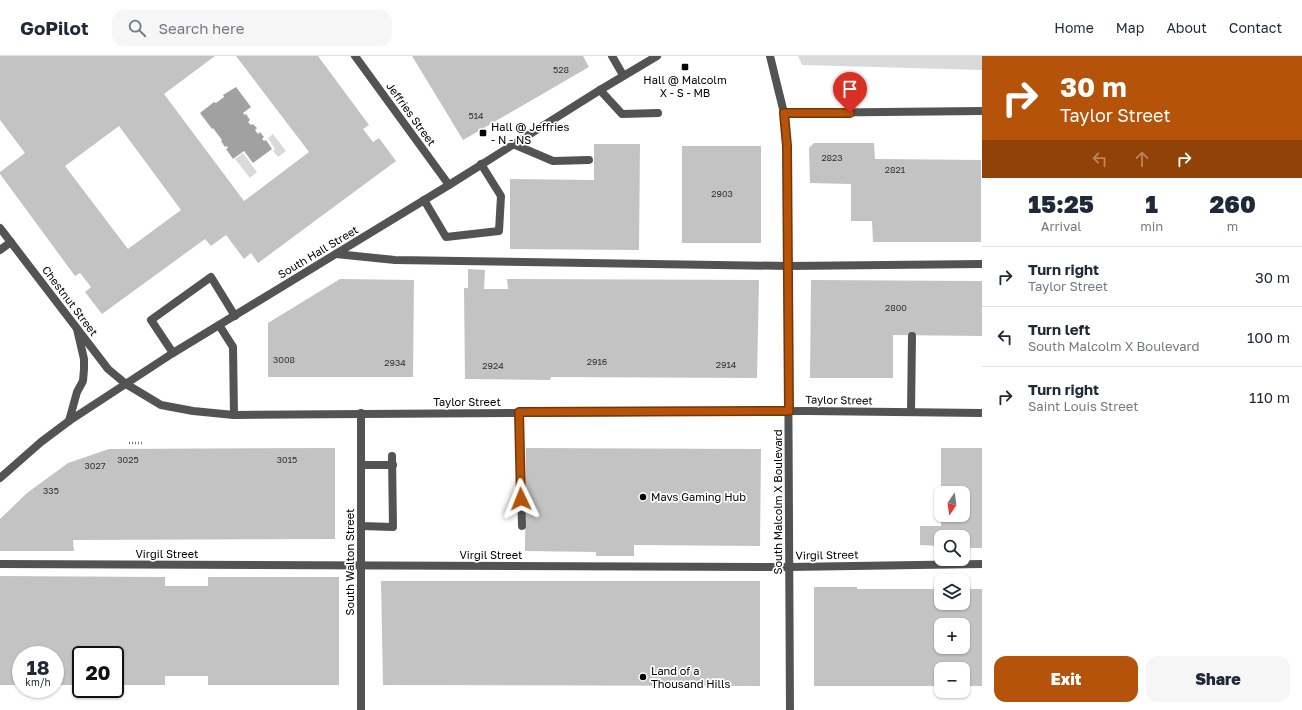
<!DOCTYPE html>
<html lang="en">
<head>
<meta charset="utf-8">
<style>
	:root { --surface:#fff; --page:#f6f6f7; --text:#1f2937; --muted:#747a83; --line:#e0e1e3; --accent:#b45309 }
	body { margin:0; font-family:"Golos Text",sans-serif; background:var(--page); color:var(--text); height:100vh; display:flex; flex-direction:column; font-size:15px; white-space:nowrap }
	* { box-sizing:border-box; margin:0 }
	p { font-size:13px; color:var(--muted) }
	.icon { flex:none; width:22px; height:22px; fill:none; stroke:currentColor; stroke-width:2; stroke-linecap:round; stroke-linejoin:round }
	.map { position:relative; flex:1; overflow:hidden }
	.side { display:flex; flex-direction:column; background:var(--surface); width:320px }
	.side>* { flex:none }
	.hud { background:#b45309; color:#fff; overflow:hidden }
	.needle { width:26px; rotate:193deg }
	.buttons { position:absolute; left:934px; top:430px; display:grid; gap:8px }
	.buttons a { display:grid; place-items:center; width:36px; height:36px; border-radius:8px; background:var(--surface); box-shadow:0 1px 3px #0004; font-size:20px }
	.speed { position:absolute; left:12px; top:590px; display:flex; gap:8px; font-size:20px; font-weight:700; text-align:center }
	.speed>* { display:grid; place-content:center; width:52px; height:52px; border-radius:50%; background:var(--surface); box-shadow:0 1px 3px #0004; line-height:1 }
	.speed small { font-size:10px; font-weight:400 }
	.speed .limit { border:2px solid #111; border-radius:6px; background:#fff; color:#111 }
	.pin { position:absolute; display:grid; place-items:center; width:34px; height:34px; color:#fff; margin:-41px -17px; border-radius:50% 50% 50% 0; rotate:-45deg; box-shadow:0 0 4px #0007 }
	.pin .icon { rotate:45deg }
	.me { position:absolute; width:44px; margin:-22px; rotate:358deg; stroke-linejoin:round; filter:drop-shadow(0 0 3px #0008) }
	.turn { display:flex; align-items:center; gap:14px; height:84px; padding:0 12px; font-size:18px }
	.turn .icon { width:52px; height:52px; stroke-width:2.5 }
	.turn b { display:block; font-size:28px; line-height:34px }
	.lanes { display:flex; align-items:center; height:38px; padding:0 12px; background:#0003; justify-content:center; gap:20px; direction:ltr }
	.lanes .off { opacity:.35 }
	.eta { display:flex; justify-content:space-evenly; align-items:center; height:68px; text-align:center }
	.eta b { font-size:24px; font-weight:800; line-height:28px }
	.button { display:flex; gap:8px; margin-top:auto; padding:8px 12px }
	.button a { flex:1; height:46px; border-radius:12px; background:var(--accent); color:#fff; font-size:16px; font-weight:800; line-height:46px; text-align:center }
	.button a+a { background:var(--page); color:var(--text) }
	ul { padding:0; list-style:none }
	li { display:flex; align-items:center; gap:12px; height:60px; padding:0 12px; border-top:1px solid var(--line) }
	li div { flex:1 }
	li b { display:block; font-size:15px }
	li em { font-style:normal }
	header { display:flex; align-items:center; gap:24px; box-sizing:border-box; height:56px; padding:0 20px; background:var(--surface); border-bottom:1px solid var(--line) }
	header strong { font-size:19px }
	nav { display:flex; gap:22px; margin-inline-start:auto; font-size:14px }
	.search { width:280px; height:36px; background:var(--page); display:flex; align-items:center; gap:10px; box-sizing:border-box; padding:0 14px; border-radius:12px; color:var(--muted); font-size:15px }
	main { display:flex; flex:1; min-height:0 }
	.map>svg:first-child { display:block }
	.green { fill:#dadada }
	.water { fill:#a1a1a1 }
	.building { fill:#c3c3c3; fill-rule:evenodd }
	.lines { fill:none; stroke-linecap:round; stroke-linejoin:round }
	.path { stroke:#757575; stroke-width:2.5; stroke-dasharray:1 2; stroke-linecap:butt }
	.service { stroke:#535353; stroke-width:8 }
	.minor { stroke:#535353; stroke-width:8 }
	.tertiary { stroke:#535353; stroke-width:8 }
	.route-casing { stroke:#753606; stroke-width:10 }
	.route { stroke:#b45309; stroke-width:7 }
	.poi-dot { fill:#000; stroke:#fff; stroke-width:1.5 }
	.labels { text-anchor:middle; stroke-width:3.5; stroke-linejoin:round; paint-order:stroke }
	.number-label { font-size:9px; fill:#313131 }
	.poi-label { font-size:11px; fill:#000; stroke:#fff; text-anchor:start }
	.street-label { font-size:11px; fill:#000; stroke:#fff }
</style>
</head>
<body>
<header>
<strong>GoPilot</strong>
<div class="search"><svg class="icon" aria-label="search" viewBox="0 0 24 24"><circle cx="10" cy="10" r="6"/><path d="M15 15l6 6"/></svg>Search here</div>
<nav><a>Home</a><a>Map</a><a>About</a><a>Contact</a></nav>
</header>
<main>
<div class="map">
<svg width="982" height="654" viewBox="0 0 982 654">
	<rect width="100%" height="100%" fill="#fff"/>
	<g class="green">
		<polygon points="798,0 982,0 982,14 802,9"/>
		<polygon points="273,78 286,95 278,101 273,95 275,93 268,82"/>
		<polygon points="243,97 257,116 250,122 235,103"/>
	</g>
	<polygon class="water" points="236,31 251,51 243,57 245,59 246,58 250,64 248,66 251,69 253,68 257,72 255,74 258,78 260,76 264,81 262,83 264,85 266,84 272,93 253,107 244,95 233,103 226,93 228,92 227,90 225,91 221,85 222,84 213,72 212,73 200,57 214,46 216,47 224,41 223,39"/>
	<g class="building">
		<path d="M0,0H215L164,38L244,145L309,96L236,0H318L369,69L363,73L373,86L379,82L396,105L258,207L251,197L244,203L226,179L211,190L205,183L102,258L85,236L91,231L80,217L75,220L0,118V116L25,97L0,64ZM119,70L181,154L128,193L65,110Z"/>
		<polygon points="412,0 583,0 589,11 463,84"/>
		<polygon points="814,87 874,87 875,103 981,104 981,186 873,186 872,165 851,165 851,128 810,127 809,92"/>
		<polygon points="594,88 640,88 639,194 510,193 510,123 594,124"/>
		<rect x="682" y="90" width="79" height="97"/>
		<polygon points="468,213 485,214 484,233 508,233 507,223 759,224 757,322 551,321 550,324 465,323 464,232 468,232"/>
		<polygon points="340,223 414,224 413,321 268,321 268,267"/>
		<polygon points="811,224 982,225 982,280 893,279 893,322 810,322"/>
		<polygon points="335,392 335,483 73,484 74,495 0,495 0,463 27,437 68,407 109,393"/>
		<polygon points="526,392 761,393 760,490 634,489 634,500 596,500 596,496 525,495"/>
		<polygon points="941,392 982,392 982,492 963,492 963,481 941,481 941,490 920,489 920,470 941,470 941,459 963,459 963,437 941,437"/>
		<polygon points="0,520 165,521 165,530 208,530 208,521 339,521 339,629 208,629 208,620 165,620 165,629 115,629 115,599 81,599 81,629 55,629 55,599 21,599 21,629 0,629"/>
		<polygon points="381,525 760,525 760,630 383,629"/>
		<path d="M814,531H857V533H941V547H963V533H982V630H963V613H941V630H814ZM941,569H963V591H941Z"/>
	</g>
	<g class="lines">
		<polyline class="path" points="129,387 143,387"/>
		<g class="service">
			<polyline points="355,0 449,129"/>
			<polyline points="612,0 623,19"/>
			<polyline points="600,34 622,58 658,57"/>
			<polyline points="513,88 553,105 589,104"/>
			<polyline points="424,144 446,181 499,175 501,140 481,108"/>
			<polyline points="0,194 11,186"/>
			<polyline points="336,198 395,204 788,210 982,208"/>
			<polyline points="219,269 233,291 234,359"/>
			<polyline points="173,297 151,264 211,221 235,260"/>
			<polyline points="519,356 522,470"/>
			<polyline points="911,356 912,280"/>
			<polyline points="361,409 393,409"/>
			<polyline points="361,470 393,471 392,400"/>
			<polyline points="0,508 789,511 982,508"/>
		</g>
		<g class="minor">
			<polyline points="784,57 982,55"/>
			<polyline points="0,172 108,313 126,328 161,349 193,355 234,359 808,355 982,357"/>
			<polyline points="361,357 361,654"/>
		</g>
		<g class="tertiary">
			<polyline points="770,0 784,57 787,90 790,654"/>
			<polyline points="69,365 77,336 83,325 84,313 84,303 77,273"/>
			<polyline points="0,422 41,386 69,365 173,297 449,129 600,34 657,0"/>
		</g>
	</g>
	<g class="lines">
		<g class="route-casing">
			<polyline id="route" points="521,443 519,356 789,355 787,90 784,57 850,57"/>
		</g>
		<use href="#route" class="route"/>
	</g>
	<g class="poi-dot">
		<rect x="681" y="7" width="8" height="8" rx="2"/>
		<rect x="479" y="73" width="8" height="8" rx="2"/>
		<circle cx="643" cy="441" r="4"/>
		<circle cx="643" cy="621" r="4"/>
	</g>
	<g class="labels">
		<g class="number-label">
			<text x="561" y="17">528</text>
			<text x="476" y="63">514</text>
			<text x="832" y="105">2823</text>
			<text x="895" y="117">2821</text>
			<text x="722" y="141">2903</text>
			<text x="896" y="255">2800</text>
			<text x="284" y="307">3008</text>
			<text x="597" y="309">2916</text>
			<text x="395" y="310">2934</text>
			<text x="726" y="312">2914</text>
			<text x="493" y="313">2924</text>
			<text x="128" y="407">3025</text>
			<text x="287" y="407">3015</text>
			<text x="95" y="413">3027</text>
			<text x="51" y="438">335</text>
		</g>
		<g class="poi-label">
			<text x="685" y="28" text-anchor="middle">Hall @ Malcolm<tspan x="685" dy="13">X - S - MB</tspan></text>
			<text x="491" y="75">Hall @ Jeffries<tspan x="491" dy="13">- N - NS</tspan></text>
			<text x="651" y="445">Mavs Gaming Hub</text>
			<text x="651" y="619">Land of a<tspan x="651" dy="13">Thousand Hills</tspan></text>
		</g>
		<g class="street-label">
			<text transform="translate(411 58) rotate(54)" y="4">Jeffries Street</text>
			<text transform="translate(318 196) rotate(-31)" y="4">South Hall Street</text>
			<text transform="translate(70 245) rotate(53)" y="4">Chestnut Street</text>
			<text transform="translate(839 344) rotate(1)" y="4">Taylor Street</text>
			<text x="467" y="350">Taylor Street</text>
			<text transform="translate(778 446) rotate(-90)" y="4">South Malcolm X Boulevard</text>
			<text x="167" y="502">Virgil Street</text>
			<text x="491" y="503">Virgil Street</text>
			<text transform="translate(827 499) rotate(-1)" y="4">Virgil Street</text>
			<text transform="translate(350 506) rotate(-90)" y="4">South Walton Street</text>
		</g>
	</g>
</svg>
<div class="buttons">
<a><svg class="needle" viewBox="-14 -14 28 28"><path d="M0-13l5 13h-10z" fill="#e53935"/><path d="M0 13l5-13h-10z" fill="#747a83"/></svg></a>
<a><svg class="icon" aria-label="search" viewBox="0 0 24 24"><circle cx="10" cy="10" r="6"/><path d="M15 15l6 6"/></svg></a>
<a><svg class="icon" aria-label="layers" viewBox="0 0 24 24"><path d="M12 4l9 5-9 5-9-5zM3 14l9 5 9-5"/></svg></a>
<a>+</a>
<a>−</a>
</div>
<div class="speed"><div>18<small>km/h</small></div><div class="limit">20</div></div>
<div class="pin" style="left:850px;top:57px;background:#d93025"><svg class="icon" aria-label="arrive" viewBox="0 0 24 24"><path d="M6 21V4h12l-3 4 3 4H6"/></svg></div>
<svg class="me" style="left:521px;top:443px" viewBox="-20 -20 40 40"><path d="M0-17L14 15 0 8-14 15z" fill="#b45309" stroke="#fff" stroke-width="4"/></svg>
</div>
<section class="side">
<div class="hud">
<div class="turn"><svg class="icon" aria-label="right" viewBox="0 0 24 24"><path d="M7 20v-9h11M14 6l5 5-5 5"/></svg><div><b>30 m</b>Taylor Street</div></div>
<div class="lanes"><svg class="icon off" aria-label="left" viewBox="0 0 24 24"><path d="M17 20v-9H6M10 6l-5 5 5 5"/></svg><svg class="icon off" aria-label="ahead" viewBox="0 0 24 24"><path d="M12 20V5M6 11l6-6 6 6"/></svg><svg class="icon" aria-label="right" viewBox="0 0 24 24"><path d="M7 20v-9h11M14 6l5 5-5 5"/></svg></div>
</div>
<div class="eta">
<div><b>15:25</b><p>Arrival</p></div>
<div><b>1</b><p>min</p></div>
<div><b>260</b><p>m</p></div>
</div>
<ul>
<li><svg class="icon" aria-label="right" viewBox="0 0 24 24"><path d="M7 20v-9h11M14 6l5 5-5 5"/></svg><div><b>Turn right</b><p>Taylor Street</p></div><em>30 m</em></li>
<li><svg class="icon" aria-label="left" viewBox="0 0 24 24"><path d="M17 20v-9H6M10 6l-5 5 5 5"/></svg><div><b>Turn left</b><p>South Malcolm X Boulevard</p></div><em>100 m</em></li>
<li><svg class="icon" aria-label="right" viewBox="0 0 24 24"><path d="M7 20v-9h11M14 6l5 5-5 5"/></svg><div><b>Turn right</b><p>Saint Louis Street</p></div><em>110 m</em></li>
</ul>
<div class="button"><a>Exit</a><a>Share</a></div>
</section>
</main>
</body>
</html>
